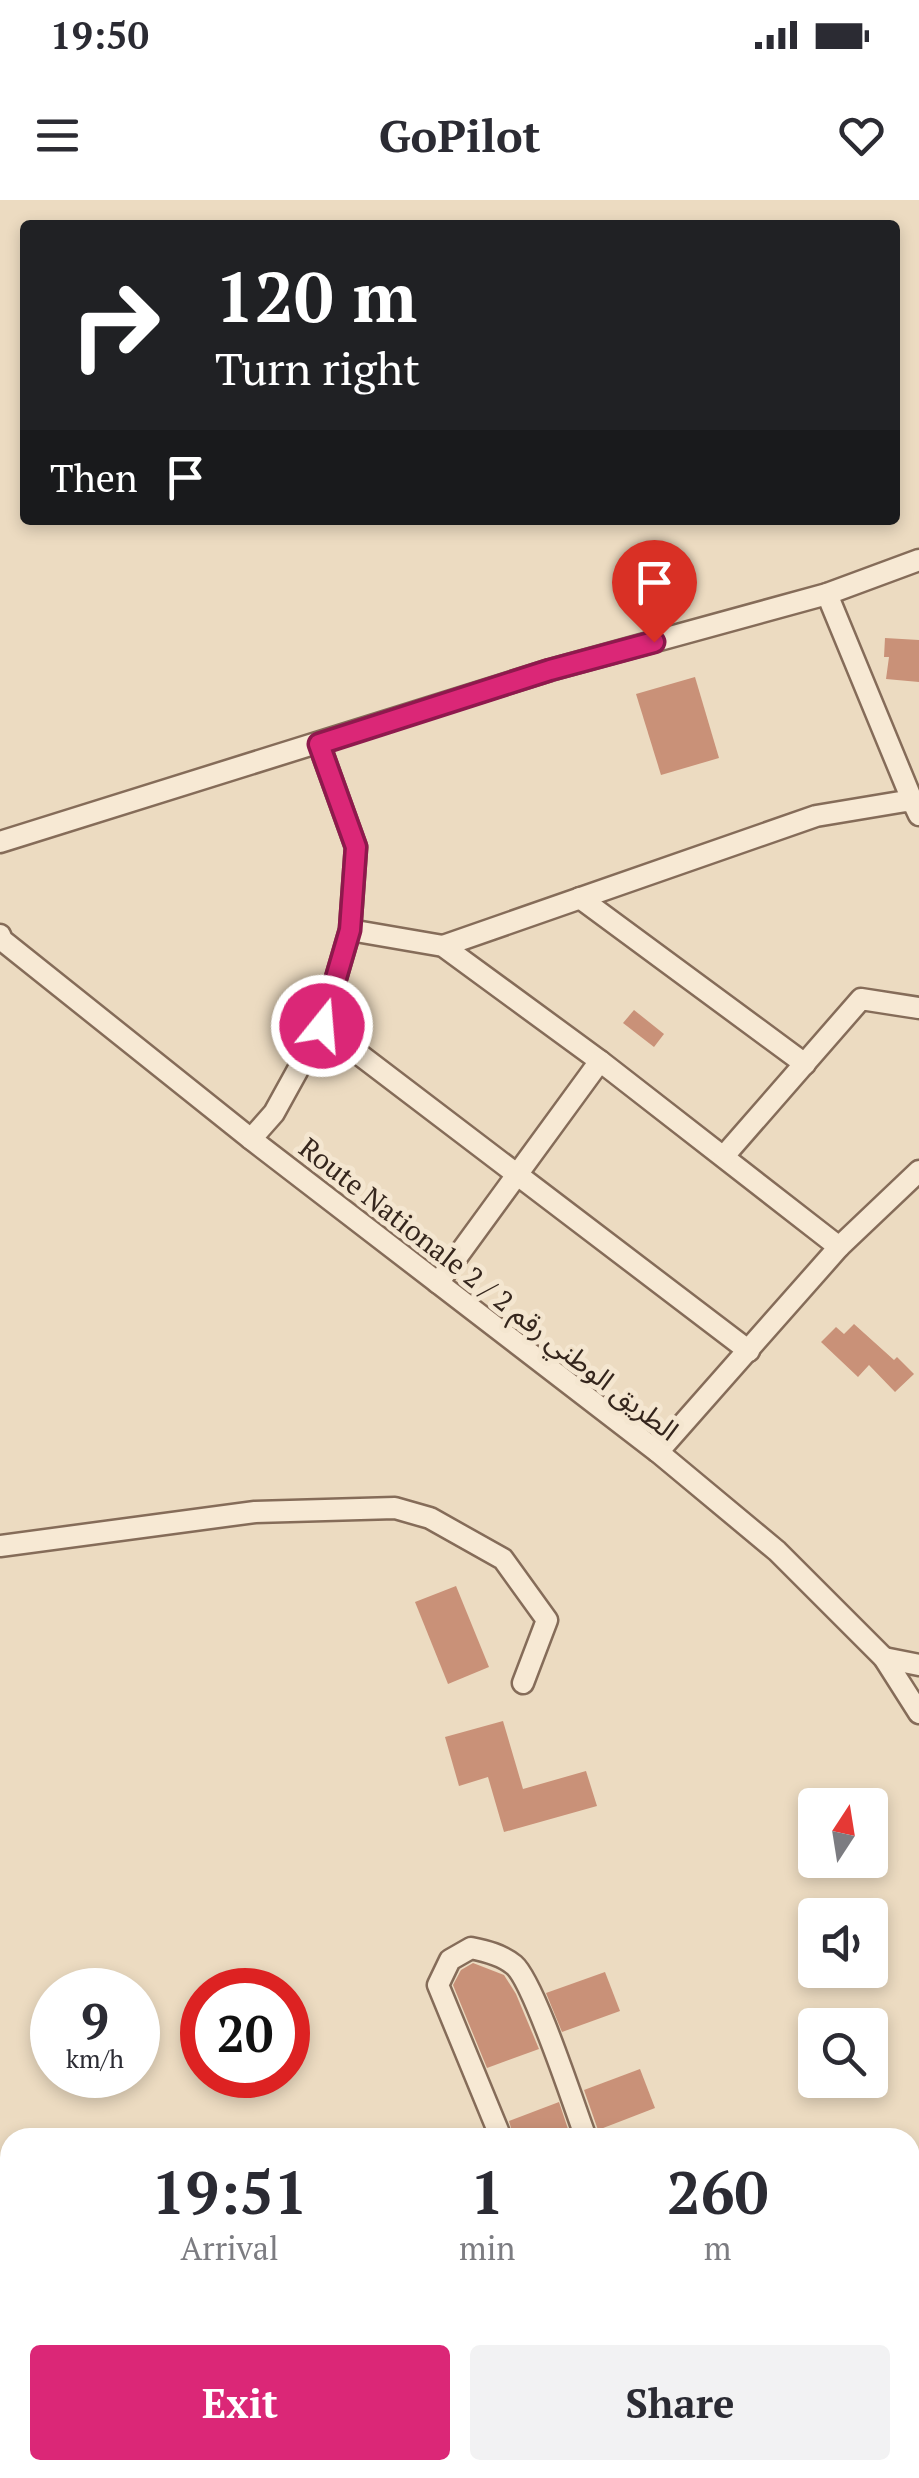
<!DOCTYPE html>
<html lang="en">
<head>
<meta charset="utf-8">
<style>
	:root { --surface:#fff; --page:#f2f2f3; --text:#2b2b33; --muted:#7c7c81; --accent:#db2777 }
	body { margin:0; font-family:"PT Serif","Noto Sans Arabic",serif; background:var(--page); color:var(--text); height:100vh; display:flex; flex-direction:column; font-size:38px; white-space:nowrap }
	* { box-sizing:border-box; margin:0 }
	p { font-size:32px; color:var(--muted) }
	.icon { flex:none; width:55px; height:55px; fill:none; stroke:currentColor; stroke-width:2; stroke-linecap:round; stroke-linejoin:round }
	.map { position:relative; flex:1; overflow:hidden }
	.sheet { position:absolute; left:0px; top:1928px; width:920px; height:352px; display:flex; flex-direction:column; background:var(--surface); border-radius:30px 30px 0 0; box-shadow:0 5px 15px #0003 }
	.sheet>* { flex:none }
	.guide { position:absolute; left:20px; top:20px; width:880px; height:305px; border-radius:10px; box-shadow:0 5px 15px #0003; background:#202124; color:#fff; overflow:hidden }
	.needle { width:65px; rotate:12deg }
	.controls { position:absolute; left:798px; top:1588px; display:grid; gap:20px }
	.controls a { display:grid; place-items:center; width:90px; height:90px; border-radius:10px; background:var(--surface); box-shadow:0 5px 15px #0003; font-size:50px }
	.speed { position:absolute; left:30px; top:1768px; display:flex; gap:20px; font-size:50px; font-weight:700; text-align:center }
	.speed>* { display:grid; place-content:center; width:130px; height:130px; border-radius:50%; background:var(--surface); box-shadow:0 5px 15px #0003; line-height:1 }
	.speed small { font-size:25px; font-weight:400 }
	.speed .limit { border:15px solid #d22; background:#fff; color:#111 }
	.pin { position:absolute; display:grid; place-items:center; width:85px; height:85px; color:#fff; margin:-102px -42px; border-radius:50% 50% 50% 0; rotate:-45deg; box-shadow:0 0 10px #0007 }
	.pin .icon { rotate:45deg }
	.me { position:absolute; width:110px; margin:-55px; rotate:17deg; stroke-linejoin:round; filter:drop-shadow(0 0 8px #0008) }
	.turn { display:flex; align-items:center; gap:35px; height:210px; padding:0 30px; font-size:45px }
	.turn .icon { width:130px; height:130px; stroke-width:2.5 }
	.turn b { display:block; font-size:70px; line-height:85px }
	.then { display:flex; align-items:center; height:95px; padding:0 30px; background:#0003; gap:20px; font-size:38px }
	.eta { display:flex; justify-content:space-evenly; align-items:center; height:170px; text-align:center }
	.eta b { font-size:60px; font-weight:700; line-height:70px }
	.action { display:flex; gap:20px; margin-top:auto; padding:20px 30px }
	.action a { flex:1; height:115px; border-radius:10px; background:var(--accent); color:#fff; font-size:40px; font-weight:700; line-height:115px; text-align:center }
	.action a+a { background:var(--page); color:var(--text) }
	.status { display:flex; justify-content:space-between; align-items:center; height:70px; padding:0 50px; background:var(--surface); direction:ltr }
	.status svg { height:28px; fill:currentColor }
	header { display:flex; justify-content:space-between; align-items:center; height:130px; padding:0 30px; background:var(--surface); font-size:45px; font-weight:700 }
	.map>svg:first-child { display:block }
	.building { fill:#c99178 }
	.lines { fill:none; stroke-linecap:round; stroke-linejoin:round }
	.minor-casing { stroke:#856c59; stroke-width:25 }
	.minor { stroke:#f7e9d4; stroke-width:20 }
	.route-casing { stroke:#8e194d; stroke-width:25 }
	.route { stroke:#db2777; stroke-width:18 }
	.labels { text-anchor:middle; stroke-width:10; stroke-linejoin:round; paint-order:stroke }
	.street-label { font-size:28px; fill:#35261d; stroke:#f4e6d0 }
</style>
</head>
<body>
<div class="status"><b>19:50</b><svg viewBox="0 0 49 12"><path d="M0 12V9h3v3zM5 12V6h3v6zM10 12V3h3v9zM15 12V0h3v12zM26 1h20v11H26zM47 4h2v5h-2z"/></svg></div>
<header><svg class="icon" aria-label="menu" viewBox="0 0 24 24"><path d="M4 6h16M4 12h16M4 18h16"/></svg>GoPilot<svg class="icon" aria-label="heart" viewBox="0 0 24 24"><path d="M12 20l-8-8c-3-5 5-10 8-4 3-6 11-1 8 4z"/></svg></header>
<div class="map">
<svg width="919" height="2278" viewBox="0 0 919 2278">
	<rect width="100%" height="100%" fill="#ecdbc1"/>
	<g class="building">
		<polygon points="885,438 919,440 919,482 886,479 889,457 884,457"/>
		<polygon points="695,477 719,558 661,575 636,494"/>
		<polygon points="634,810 664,834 654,847 623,823"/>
		<polygon points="854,1124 894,1160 897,1157 914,1174 895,1192 869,1165 858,1177 821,1142 836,1127 844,1134"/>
		<polygon points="456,1386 489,1467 448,1484 415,1402"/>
		<polygon points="503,1521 523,1589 586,1571 597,1606 504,1632 488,1577 459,1586 445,1537"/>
		<polygon points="473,1763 504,1775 516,1794 539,1849 487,1868 453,1785 461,1770"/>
		<polygon points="605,1772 620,1811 562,1832 546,1793"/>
		<polygon points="640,1869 655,1908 598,1930 584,1890"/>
		<polygon points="559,1902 571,1938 514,1938 509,1921"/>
	</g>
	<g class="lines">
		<g class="minor-casing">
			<g id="minor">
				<polyline points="827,394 912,600 919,601"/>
				<polyline points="0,642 550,470 827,394 919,360"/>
				<polyline points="580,698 805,864"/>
				<polyline points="350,730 443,746 600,861 839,1047"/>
				<polyline points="0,735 2,740 251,939 658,1252 777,1351 884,1458 919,1513"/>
				<polyline points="443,746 816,616 912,600 919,615"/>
				<polyline points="322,826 749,1151"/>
				<polyline points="251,939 274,913 322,826 350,730 356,647 319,544"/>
				<polyline points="724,956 861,799 919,808"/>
				<polyline points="438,1083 600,861"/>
				<polyline points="658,1252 839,1047 919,971"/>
				<polyline points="0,1346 255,1312 395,1308 430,1318 503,1359 547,1420 523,1483"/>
				<polyline points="884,1458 919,1465"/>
				<path d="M501,1938L438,1785L450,1760L471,1748C486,1751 502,1755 514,1765C534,1782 574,1906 586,1938"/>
				<polyline points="0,2098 10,2103"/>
				<polyline points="0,2164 10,2183"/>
				<polyline points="159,2270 173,2278"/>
				<polyline points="353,2270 367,2278"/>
				<polyline points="631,2270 634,2278"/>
				<polyline points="715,2270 719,2278"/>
				<polyline points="751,2270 754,2278"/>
			</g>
		</g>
		<use href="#minor" class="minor"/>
	</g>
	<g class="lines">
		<g class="route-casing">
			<polyline id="route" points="322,826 350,730 356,647 319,544 550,470 654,442"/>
		</g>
		<use href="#route" class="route"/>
	</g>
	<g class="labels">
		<g class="street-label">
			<text transform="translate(489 1089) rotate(38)" y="10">Route Nationale 2 / الطريق الوطني رقم 2</text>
		</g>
	</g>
</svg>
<div class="controls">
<a><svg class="needle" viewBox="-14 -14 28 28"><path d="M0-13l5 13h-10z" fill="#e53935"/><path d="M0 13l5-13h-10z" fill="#7c7c81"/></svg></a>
<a><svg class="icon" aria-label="sound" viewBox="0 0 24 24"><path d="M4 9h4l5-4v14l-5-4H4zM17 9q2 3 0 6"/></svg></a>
<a><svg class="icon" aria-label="search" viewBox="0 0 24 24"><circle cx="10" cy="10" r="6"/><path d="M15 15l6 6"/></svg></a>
</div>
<div class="speed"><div>9<small>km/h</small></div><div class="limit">20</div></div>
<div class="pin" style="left:654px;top:442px;background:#d93025"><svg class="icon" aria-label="arrive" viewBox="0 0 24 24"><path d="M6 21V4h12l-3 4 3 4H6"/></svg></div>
<svg class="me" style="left:322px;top:826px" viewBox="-20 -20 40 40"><circle r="17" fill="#db2777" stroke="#fff" stroke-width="3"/><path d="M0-11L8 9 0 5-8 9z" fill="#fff"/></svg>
<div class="guide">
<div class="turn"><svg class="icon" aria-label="right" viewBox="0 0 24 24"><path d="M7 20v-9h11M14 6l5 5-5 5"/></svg><div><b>120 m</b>Turn right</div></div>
<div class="then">Then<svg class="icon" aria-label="arrive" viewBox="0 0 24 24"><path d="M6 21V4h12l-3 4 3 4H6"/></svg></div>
</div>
<section class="sheet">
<div class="eta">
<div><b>19:51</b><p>Arrival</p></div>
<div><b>1</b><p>min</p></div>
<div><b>260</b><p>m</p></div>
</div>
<div class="action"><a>Exit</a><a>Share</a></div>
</section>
</div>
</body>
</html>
